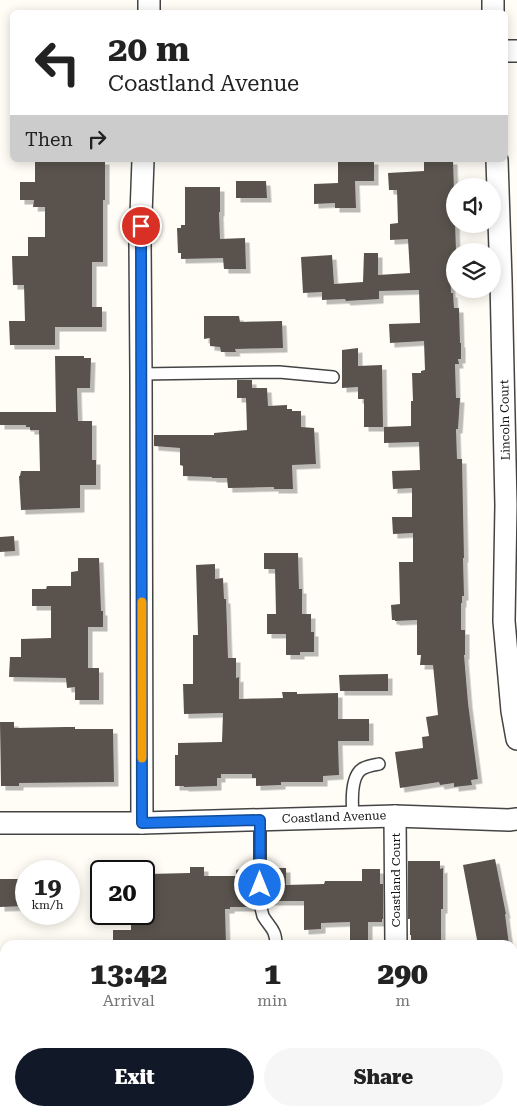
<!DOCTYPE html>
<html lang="en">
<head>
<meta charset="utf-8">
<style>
	:root { --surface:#fff; --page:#f6f6f6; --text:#222; --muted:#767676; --accent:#111827 }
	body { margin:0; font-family:"Roboto Serif",serif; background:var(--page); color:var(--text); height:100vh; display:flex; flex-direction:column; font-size:19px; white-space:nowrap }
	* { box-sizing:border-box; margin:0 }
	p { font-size:16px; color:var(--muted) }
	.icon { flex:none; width:28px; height:28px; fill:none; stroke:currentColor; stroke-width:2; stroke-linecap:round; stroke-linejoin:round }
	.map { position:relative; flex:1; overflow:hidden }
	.details { position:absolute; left:0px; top:940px; width:518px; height:176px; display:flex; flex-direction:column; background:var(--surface); border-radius:15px 15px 0 0; box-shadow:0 2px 12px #0003 }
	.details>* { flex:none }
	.top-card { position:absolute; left:10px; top:10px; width:498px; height:152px; border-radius:8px; box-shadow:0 2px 12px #0003; background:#fff; color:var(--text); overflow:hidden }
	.controls { position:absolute; left:446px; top:178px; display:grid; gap:10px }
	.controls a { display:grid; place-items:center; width:55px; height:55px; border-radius:50%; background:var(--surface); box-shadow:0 2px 12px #0003; font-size:25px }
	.speed { position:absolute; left:15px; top:860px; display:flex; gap:10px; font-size:25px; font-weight:700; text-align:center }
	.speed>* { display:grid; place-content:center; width:65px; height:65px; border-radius:50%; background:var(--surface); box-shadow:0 2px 12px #0003; line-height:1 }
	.speed small { font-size:12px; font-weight:400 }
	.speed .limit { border:2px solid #111; border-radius:8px; background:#fff; color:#111 }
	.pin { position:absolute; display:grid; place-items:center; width:42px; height:42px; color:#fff; margin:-21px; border:2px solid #fff; border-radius:50%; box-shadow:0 1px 5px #0007 }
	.me { position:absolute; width:55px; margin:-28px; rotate:0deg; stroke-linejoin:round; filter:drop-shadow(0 0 4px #0008) }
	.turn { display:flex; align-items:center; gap:18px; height:105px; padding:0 15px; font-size:22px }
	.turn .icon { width:65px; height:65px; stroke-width:2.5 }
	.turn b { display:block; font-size:35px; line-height:42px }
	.then { display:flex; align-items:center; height:48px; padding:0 15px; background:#0003; gap:10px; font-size:19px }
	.eta { display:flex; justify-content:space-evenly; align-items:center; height:85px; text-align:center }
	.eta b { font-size:30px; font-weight:800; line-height:35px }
	.action { display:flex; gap:10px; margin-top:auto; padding:10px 15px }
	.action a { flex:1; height:58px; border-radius:30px; background:var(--accent); color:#fff; font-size:20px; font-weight:800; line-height:58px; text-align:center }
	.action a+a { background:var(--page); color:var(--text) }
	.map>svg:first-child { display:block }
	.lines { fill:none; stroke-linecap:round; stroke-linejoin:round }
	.river { stroke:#b9e0f7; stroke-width:31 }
	.building { fill:#5a524d; filter:url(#shadow) }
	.lane-casing { stroke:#444; stroke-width:14 }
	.street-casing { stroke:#444; stroke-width:24 }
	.lane { stroke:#fff; stroke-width:11 }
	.street { stroke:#fff; stroke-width:21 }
	.route-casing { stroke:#114b97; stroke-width:12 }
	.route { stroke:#1a73e8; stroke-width:9 }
	.slow { stroke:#f59e0b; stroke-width:9 }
	.labels { text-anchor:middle; stroke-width:5; stroke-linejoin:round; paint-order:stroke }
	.street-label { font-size:12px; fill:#111; stroke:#fff }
</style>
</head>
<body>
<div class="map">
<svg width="517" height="1116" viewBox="0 0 517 1116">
	<defs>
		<filter id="shadow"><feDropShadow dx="4.5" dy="4.5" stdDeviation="0" flood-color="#0004"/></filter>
	</defs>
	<rect width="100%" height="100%" fill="#fffdf5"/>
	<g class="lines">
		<polyline class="river" points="7,1111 18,1116"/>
	</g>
	<g class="building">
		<polygon points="35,160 105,160 105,200 103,200 103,262 92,262 92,307 102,307 102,327 55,327 55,345 10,345 9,321 25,321 24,285 13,285 12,256 28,256 28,237 45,237 45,207 33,207 34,200 20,200 20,182 35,182"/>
		<polygon points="338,160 374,160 374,181 355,181 356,208 335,208 335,203 314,204 314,184 338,183"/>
		<polygon points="424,160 453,160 456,251 455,251 455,255 452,255 452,259 450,259 451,293 453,293 454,308 459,308 460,343 461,343 461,359 458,359 459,364 455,364 456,398 460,398 458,429 456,429 457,459 462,459 464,558 463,558 464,596 462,596 462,603 461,603 461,630 465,630 465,655 464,655 468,703 478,779 471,780 472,785 454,787 454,783 440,785 439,782 400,788 395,752 423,748 422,737 429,736 426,717 438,715 433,665 420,665 421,655 417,655 417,620 395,621 395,620 392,620 391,605 400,604 399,562 413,562 413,533 393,534 392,517 412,517 412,488 393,489 392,471 420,470 419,442 384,443 384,427 411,426 411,401 413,401 412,373 421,373 421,371 425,370 424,341 390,343 389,324 420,323 419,290 379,291 379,299 346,301 345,299 322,300 322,292 303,293 301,257 332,255 334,284 363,282 364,253 378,253 378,275 410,273 408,239 390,240 390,224 398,223 397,190 389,190 388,173 424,171"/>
		<polygon points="236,181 266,181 267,198 236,198"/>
		<polygon points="185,187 220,187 220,212 219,212 220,239 245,238 246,269 224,269 223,258 181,259 181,253 178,253 177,228 181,228 181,225 185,225"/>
		<polygon points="204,316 239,316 240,322 282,321 283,348 235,349 236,352 221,352 220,347 210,346 210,338 204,339"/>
		<polygon points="358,348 358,366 382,365 383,427 364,427 364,399 358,399 358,387 342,388 342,350"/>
		<polygon points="55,356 84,356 84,358 91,358 90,388 77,388 78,421 92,421 92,460 96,460 96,485 80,485 80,508 21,510 19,476 20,476 21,471 40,471 39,430 30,430 30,427 26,427 26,425 0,425 0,412 56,412"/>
		<polygon points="237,380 252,380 252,388 267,388 268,406 287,405 287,409 292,409 292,411 301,411 301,427 314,428 316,464 292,465 293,489 274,489 274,487 228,488 227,478 212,478 212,477 183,476 183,466 180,465 180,448 154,446 154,435 214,435 214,433 247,430 246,398 237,398"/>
		<polygon points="14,536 15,551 0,552 0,537"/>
		<polygon points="264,553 298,553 299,589 302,589 302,614 311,614 311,632 314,632 314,652 300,652 300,655 286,655 286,634 267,634 267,614 276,614 275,569 264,569"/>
		<polygon points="78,558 99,558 101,611 103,611 103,627 88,627 88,668 99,668 99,700 75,700 75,687 67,688 66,678 9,677 10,657 21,657 21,639 51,638 51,606 32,606 32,589 46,589 47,586 71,586 71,572 78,571"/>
		<polygon points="215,564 215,579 223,578 224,599 226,599 228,658 236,658 236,678 239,677 239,699 283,698 282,692 297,692 297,694 338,693 338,719 369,719 369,741 338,741 339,775 323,776 323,782 281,782 281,785 256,786 256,778 252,778 252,774 221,774 221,778 217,778 217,786 184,787 184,786 175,786 175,755 178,755 178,743 222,742 223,713 184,714 183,684 193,684 193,635 198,635 196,565"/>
		<polygon points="388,674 388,691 340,691 339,675"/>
		<polygon points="0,722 14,722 14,728 66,727 75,727 75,729 113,729 114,782 19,783 19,786 1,786"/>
		<polygon points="495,859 506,914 505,914 509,945 478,945 463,865"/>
		<polygon points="408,861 440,861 440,869 443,868 443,909 441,909 441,945 411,945 411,935 410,935 410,919 408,919"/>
		<polygon points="190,867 204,867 204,876 236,876 236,870 240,869 240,868 252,868 252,901 251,901 251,907 230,907 230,909 225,909 226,945 113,945 113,930 131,930 131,914 144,914 144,879 148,879 148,874 190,873"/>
		<polygon points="268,868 286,868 286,885 324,884 325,881 362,881 362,869 380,869 380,884 383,884 383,919 382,919 382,922 368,922 368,941 350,941 350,922 321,923 321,929 304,930 304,901 268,901"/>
		<polygon points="0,879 26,879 26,906 0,907"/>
	</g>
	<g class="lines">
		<g class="lane-casing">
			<g id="lane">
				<polyline points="141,374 279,372 333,377"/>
				<path d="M353,817C352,804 350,774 364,768C368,766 374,765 379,764"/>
				<path d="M260,820V904C261,908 262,912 263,916C270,928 276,929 276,945"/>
			</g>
		</g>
		<g class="street-casing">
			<g id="street">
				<polyline points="149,12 149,0"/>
				<polyline points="493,12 493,0"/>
				<polyline points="505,51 517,51"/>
				<polyline points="497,160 501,280 506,505 504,621 512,711 517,739"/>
				<polyline points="395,816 396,945"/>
				<polyline points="0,823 142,823 395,816 509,820 517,819"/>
				<polyline points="142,823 141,374 140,242 143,160"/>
			</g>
		</g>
		<use href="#lane" class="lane"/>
		<use href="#street" class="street"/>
	</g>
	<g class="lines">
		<g class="route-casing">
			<polyline id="route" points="141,226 142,823 260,820 260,885"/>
		</g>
		<use href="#route" class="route"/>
		<polyline class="slow" points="142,602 142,758"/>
	</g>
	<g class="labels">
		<g class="street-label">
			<text transform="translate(505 420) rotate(-91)" y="4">Lincoln Court</text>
			<text transform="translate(334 817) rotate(-2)" y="4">Coastland Avenue</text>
			<text transform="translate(396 880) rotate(-90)" y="4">Coastland Court</text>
		</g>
	</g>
</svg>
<div class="controls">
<a><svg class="icon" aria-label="sound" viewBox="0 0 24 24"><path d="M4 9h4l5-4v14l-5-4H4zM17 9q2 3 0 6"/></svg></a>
<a><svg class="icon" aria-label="layers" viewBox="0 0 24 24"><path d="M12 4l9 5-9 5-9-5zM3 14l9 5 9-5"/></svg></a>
</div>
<div class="speed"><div>19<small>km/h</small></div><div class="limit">20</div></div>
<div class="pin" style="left:141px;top:226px;background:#d93025"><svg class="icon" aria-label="arrive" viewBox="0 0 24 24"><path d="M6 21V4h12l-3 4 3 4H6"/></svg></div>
<svg class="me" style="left:260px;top:885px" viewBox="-20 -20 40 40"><circle r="17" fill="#1a73e8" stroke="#fff" stroke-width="3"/><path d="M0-11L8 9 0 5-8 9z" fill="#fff"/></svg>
<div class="top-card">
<div class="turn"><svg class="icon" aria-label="left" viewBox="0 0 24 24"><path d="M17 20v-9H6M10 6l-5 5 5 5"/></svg><div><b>20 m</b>Coastland Avenue</div></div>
<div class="then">Then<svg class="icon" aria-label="right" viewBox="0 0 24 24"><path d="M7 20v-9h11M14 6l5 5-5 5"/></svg></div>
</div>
<section class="details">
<div class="eta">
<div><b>13:42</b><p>Arrival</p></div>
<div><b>1</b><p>min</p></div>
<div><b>290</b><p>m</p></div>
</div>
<div class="action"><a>Exit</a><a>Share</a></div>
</section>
</div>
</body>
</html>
